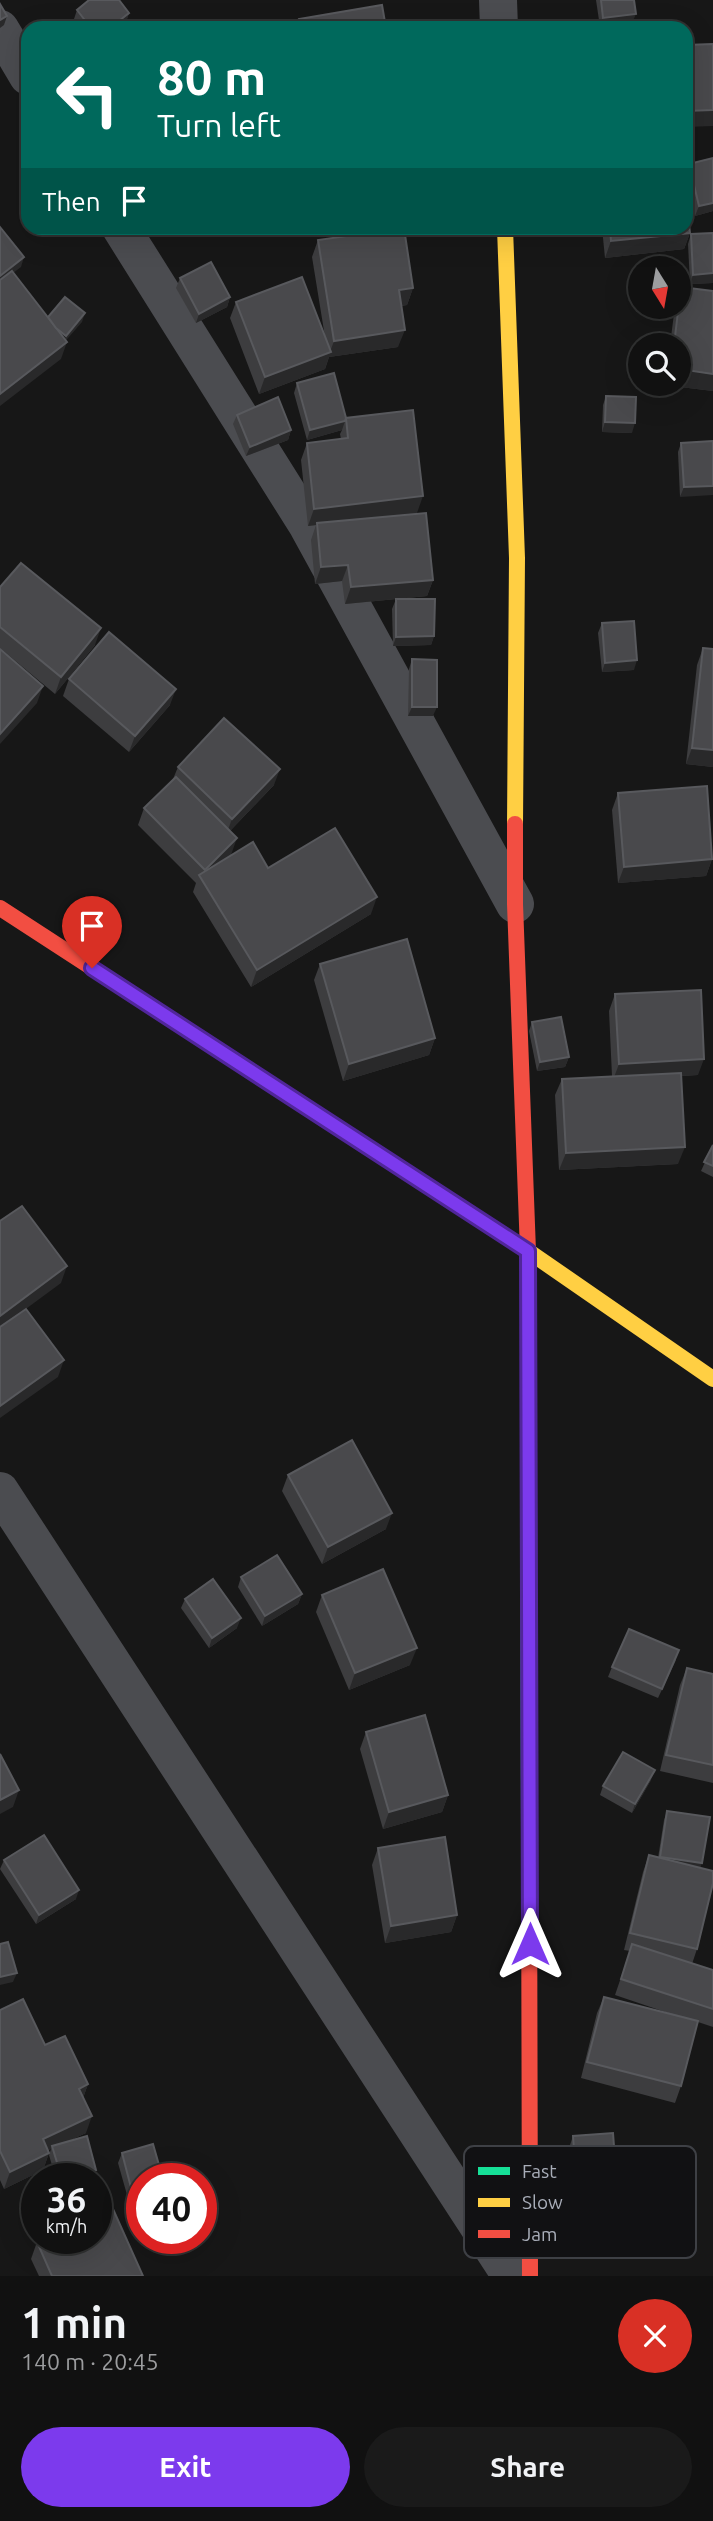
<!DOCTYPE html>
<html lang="en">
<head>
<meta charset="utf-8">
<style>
	:root { --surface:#111; --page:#1a1a1a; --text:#f1f3f6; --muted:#9c9d9f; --line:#303131; --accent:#7c3aed }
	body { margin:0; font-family:Ubuntu,sans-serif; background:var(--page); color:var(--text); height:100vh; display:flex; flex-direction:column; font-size:26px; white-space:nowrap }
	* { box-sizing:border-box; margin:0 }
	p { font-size:23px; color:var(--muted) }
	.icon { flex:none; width:38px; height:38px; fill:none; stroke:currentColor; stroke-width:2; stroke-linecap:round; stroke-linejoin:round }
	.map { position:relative; height:2276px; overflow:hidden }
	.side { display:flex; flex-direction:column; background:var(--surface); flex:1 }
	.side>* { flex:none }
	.hud { position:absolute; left:21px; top:21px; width:672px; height:214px; border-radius:21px; box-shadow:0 7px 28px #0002,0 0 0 2px var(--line); background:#00695c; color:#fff; overflow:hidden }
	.needle { width:46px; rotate:169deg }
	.tools { position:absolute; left:628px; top:256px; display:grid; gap:14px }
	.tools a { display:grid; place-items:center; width:63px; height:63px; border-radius:50%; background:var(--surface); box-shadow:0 7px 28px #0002,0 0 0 2px var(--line); font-size:35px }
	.speed { position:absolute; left:21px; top:2163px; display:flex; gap:14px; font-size:35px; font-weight:700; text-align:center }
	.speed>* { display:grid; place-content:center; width:91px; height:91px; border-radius:50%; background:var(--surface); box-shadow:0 7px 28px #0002,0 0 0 2px var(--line); line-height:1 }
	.speed small { font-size:18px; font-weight:400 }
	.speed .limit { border:10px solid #d22; background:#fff; color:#111 }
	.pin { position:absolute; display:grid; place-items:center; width:60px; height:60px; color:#fff; margin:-72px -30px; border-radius:50% 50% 50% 0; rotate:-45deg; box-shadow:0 0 7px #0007 }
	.pin .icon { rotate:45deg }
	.me { position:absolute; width:77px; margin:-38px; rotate:0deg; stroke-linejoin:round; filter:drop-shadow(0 0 5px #0008) }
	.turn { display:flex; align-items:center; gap:24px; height:147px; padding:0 21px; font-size:32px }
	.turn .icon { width:91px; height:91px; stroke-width:2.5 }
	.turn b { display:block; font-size:49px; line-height:60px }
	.then { display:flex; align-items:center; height:66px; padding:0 21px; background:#0003; gap:14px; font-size:26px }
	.round { display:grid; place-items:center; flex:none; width:74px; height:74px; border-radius:37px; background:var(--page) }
	.overview { display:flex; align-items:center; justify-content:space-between; height:119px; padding:0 21px }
	h1 { font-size:42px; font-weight:700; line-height:52px }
	.action { display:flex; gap:14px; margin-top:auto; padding:14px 21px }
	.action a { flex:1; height:80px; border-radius:42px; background:var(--accent); color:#fff; font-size:28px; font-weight:700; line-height:80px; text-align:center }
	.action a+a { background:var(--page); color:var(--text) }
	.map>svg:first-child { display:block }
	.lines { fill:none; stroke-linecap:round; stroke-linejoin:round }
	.street { stroke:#4b4c50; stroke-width:38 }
	.fast { stroke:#16e098; stroke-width:16 }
	.slow { stroke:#ffcf43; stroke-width:16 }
	.jam { stroke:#f24e42; stroke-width:16 }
	.wall { fill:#3d3d3f }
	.shaded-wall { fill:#29292a }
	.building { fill:#49494c; stroke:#58595d; stroke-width:2 }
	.route-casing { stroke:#51269a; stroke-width:18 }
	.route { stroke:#7c3aed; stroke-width:12 }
	.key { fill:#111113; stroke:#3e4045; stroke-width:2 }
	.key-label { font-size:19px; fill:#a8adb8 }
</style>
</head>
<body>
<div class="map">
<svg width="713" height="2276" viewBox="0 0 713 2276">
	<rect width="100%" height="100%" fill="#171717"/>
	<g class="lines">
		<g class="street">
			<polyline points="498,0 499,28"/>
			<polyline points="0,29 28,76"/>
			<polyline points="121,228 308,526 515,904"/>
			<polyline points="0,1491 511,2276"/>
		</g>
		<polyline class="fast" points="528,1436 529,1828"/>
		<g class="slow">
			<polyline points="505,228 517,558 515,824"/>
			<polyline points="445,1197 528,1251 713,1379"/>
		</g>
		<g class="jam">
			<polyline points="515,824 515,904 528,1251 528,1436"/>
			<polyline points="0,908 445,1197"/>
			<polyline points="529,1828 530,2276"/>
		</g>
	</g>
	<g class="wall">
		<polygon points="596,0 634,0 632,23 600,27"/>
		<polygon points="77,10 129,13 126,22 119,28 80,28 74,19"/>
		<polygon points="299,19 386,28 296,28"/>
		<polygon points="713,158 713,211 695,216 686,176 686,172 689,164"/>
		<polygon points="602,228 686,228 690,233 684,249 605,258"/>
		<polygon points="713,233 713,283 690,284 688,244 691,234"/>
		<polygon points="318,240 413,288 407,305 401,306 398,347 329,357 325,369 259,394 230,318 236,302 325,337 312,257"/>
		<polygon points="180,278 230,297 227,307 196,323 176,288"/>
		<polygon points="681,287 713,291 713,391 664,385 665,383 679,383 679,345 670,345 675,306 679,306 679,293"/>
		<polygon points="297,383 346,418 417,513 384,517 433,580 427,596 345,604 342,581 315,584 311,540 316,525 308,526 301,460 307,443 341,439 340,434 342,430 307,440 294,393"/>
		<polygon points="606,396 632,433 602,432 603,405"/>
		<polygon points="237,415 291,430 288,440 246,456 233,424"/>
		<polygon points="713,441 680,497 678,452 681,443"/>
		<polygon points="0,587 95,645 55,694 0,648"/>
		<polygon points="396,599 434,636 431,645 393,646 392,609"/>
		<polygon points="602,623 634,670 602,672 598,633"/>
		<polygon points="703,648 713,649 713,767 686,764 697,665"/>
		<polygon points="412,659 433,716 408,716 409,669"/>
		<polygon points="69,679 170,705 129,752 63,696"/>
		<polygon points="178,767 274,785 230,831 231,855 229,857 268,868 371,914 251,987 193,892 196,883 138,825 144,808 173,779"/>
		<polygon points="618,793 712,859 706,876 618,883 612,810"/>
		<polygon points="320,964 435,1038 429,1055 343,1081 314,980"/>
		<polygon points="615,994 698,1075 681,1076 678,1164 559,1170 555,1095 562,1079 612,1076 609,1011"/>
		<polygon points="532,1022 569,1057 565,1067 537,1071 529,1031"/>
		<polygon points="713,1145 713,1177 701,1171"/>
		<polygon points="288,1475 386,1529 322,1564 282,1491"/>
		<polygon points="241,1577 302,1594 298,1604 262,1626 238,1587"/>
		<polygon points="322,1595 410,1665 349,1690 316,1612"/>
		<polygon points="185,1599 237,1628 209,1648 181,1608"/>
		<polygon points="676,1660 658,1698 608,1677 612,1667"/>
		<polygon points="687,1668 713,1674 713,1783 660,1771 680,1685"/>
		<polygon points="366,1732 448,1795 442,1812 383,1829 360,1749"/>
		<polygon points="651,1780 632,1813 600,1795 603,1786"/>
		<polygon points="667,1811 700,1868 697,1949 692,1964 713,1970 713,2027 698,2022 681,2086 675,2103 581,2078 597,2013 604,1997 677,2016 615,1995 630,1951 624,1950 643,1872 649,1855 658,1858 664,1820"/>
		<polygon points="378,1848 457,1915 451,1932 385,1943 372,1865"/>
		<polygon points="4,1860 76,1899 36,1924 0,1869"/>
		<polygon points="0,2010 45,2045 88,2084 83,2098 86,2133 66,2142 96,2170 93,2179 56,2179 49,2155 51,2149 48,2150 49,2153 43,2170 4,2189 0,2180"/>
		<polygon points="573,2136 612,2183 573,2187 570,2145"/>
		<polygon points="122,2153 142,2179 142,2206 131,2209 118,2163"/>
		<polygon points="37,2242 143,2276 39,2276 31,2259"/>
	</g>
	<g class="shaded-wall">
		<polygon points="129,13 126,22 119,28 110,28"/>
		<polygon points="636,14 632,23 600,27 603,18"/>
		<polygon points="7,16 4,25 0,28 0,20"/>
		<polygon points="713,110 713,126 686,127 686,111"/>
		<polygon points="713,203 713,211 695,216 699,206"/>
		<polygon points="690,233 684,249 605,258 611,241"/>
		<polygon points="24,257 21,267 0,283 0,276"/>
		<polygon points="713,273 713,283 690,284 693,275"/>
		<polygon points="413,288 407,305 393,307 399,290"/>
		<polygon points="230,297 227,307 196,323 199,314"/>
		<polygon points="85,313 82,322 62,345 66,336"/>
		<polygon points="405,330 398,347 329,357 325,369 259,394 265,377 330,352 334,341"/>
		<polygon points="67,342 61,359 0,406 0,394"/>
		<polygon points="679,369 713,374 713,391 664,385 665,383 679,383"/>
		<polygon points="345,421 342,430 307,440 310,430"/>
		<polygon points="605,422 635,423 632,433 602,432"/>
		<polygon points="291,430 288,440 246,456 250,447"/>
		<polygon points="713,486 713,495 680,497 684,487"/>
		<polygon points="423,496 417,513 308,526 314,509"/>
		<polygon points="348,565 342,581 315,584 321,567"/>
		<polygon points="433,580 427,596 345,604 351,587"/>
		<polygon points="101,628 95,645 55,694 61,677"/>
		<polygon points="434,636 431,645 393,646 396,637"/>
		<polygon points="637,660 634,670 602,672 605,663"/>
		<polygon points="43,686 37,703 0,744 0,734"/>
		<polygon points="176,689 170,705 129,752 135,736"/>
		<polygon points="412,707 437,707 433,716 408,716"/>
		<polygon points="692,748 713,750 713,767 686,764"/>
		<polygon points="280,769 274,785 226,835 232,819"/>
		<polygon points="237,838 231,855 203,882 202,880 205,870"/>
		<polygon points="712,859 706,876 618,883 624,867"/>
		<polygon points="377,897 371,914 251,987 257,970"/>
		<polygon points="435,1038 429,1055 343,1081 349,1064"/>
		<polygon points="569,1057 565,1067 537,1071 540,1062"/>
		<polygon points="704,1059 698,1075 613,1080 619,1064"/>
		<polygon points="685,1147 678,1164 559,1170 566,1153"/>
		<polygon points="67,1266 61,1283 0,1328 0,1316"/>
		<polygon points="64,1360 58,1377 0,1418 0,1406"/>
		<polygon points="392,1513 386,1529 322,1564 328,1547"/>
		<polygon points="302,1594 298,1604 262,1626 265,1616"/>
		<polygon points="241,1618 237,1628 209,1648 212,1638"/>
		<polygon points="417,1648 410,1665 349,1690 355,1673"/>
		<polygon points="655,1770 651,1780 632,1813 635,1804"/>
		<polygon points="19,1790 13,1807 0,1814 0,1800"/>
		<polygon points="448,1795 442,1812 383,1829 389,1812"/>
		<polygon points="660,1857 702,1863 699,1872 657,1866"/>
		<polygon points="79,1890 76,1899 36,1924 39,1915"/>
		<polygon points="457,1915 451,1932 385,1943 391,1926"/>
		<polygon points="17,1973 13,1982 0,1985 0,1977"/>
		<polygon points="88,2084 82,2101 79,2089"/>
		<polygon points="92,2116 86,2133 53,2148 52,2146 51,2149 37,2156 43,2139"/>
		<polygon points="49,2153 43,2170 4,2189 10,2172"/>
		<polygon points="96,2170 93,2179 66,2179"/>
		<polygon points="616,2173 612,2183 573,2187 576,2177"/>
		<polygon points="142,2197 142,2206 131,2209 134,2199"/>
	</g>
	<g class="building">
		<polygon points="89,0 119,0 129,13 110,28 91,28 77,10"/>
		<polygon points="601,0 634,0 636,14 603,18"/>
		<polygon points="0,4 7,16 0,20"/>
		<polygon points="382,5 386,28 301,28 299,19"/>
		<polygon points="713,44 713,110 686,111 686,45"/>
		<polygon points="713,158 713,203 699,206 689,164"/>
		<polygon points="686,199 690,233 611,241 610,228 686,228"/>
		<polygon points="0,227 24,257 0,276"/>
		<polygon points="404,228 413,288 399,290 405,330 334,341 318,240"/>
		<polygon points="713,233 713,273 693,275 691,234"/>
		<polygon points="211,262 230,297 199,314 180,278"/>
		<polygon points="12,271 67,342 0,394 0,280"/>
		<polygon points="302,277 331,352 265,377 236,302"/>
		<polygon points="681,287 713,291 713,374 679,369 679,345 674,345"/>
		<polygon points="65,297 85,313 66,336 56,328 48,317"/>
		<polygon points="334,373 346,418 345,421 310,430 297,383"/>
		<polygon points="606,396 636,397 635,423 605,422"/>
		<polygon points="278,397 291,430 250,447 237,415"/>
		<polygon points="413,410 423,496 314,509 307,443 348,438 346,418"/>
		<polygon points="713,441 713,486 684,487 681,443"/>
		<polygon points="426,513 433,580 351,587 348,565 321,567 317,523"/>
		<polygon points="21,563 101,628 61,677 0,627 0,587"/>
		<polygon points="396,599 435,599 434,636 396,637"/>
		<polygon points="634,621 637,660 605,663 602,623"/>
		<polygon points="109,632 176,689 135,736 69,679"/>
		<polygon points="703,648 713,649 713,750 692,748"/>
		<polygon points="0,649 43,686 0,734"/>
		<polygon points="412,659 437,660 437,707 412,707"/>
		<polygon points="224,718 280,769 232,819 178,767"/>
		<polygon points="176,777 237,838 205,870 144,808"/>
		<polygon points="707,786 712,859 624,867 618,793"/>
		<polygon points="335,828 377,897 257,970 199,875 253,842 268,868"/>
		<polygon points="407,939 435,1038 349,1064 320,964"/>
		<polygon points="701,990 704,1059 619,1064 615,994"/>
		<polygon points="561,1017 569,1057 540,1062 532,1022"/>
		<polygon points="681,1073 685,1147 566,1153 562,1079"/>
		<polygon points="713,1145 713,1166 704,1162"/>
		<polygon points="22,1206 67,1266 0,1316 0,1221"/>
		<polygon points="26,1309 64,1360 0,1406 0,1327"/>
		<polygon points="352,1440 392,1513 328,1547 288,1475"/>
		<polygon points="277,1555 302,1594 265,1616 241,1577"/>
		<polygon points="383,1569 417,1648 355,1673 322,1595"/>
		<polygon points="213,1579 241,1618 212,1638 185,1599"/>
		<polygon points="629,1629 679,1650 662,1689 612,1667"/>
		<polygon points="687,1668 713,1674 713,1765 666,1755"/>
		<polygon points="425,1715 448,1795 389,1812 366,1732"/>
		<polygon points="623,1752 655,1770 635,1804 603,1786"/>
		<polygon points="0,1754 19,1790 0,1800"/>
		<polygon points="667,1811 710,1817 702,1863 660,1857"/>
		<polygon points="44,1835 79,1890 39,1915 4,1860"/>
		<polygon points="445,1837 457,1915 391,1926 378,1848"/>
		<polygon points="649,1855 713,1871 713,1883 697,1949 630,1933"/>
		<polygon points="8,1942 17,1973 0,1977 0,1944"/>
		<polygon points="632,1944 713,1970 713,2009 621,1979"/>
		<polygon points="604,1997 698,2021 681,2086 587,2062"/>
		<polygon points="23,1999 45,2045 65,2036 88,2084 79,2089 92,2116 43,2139 49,2153 10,2172 0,2151 0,2010"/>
		<polygon points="613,2133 616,2173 576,2177 573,2136"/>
		<polygon points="87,2136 96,2170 66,2179 62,2179 52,2146"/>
		<polygon points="153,2144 163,2179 142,2179 142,2197 134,2199 122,2153"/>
		<polygon points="113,2209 143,2276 52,2276 37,2242 46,2238 96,2238 96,2216"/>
	</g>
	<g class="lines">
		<g class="route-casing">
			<polyline id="route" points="92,968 528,1251 530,1944"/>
		</g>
		<use href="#route" class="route"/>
	</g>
	<rect x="464" y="2146" width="232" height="112" rx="10" class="key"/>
	<rect x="478" y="2167" width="32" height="8" fill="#16e098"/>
	<rect x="478" y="2198" width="32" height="9" fill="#ffcf43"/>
	<rect x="478" y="2230" width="32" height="8" fill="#f24e42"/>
	<g class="key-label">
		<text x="522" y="2178">Fast</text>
		<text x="522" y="2209">Slow</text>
		<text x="522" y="2241">Jam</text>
	</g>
</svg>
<div class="tools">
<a><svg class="needle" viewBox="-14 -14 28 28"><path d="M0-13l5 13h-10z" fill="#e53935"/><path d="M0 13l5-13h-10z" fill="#9c9d9f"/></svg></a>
<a><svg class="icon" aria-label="search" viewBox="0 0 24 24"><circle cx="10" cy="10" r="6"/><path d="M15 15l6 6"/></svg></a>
</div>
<div class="speed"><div>36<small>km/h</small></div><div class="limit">40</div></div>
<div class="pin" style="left:92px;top:968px;background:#d93025"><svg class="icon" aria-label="arrive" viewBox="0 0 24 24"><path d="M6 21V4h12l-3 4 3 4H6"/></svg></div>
<svg class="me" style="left:530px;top:1944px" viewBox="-20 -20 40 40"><path d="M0-17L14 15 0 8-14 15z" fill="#7c3aed" stroke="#fff" stroke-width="4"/></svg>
<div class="hud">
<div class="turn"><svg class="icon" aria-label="left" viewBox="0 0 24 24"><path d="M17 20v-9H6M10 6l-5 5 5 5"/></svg><div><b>80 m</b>Turn left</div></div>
<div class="then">Then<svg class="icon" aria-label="arrive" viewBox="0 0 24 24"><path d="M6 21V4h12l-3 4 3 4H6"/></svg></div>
</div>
</div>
<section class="side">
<div class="overview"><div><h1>1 min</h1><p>140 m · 20:45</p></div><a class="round" style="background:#d93025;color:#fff"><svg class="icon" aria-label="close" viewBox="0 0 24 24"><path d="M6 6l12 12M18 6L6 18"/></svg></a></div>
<div class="action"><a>Exit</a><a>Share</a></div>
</section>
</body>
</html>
